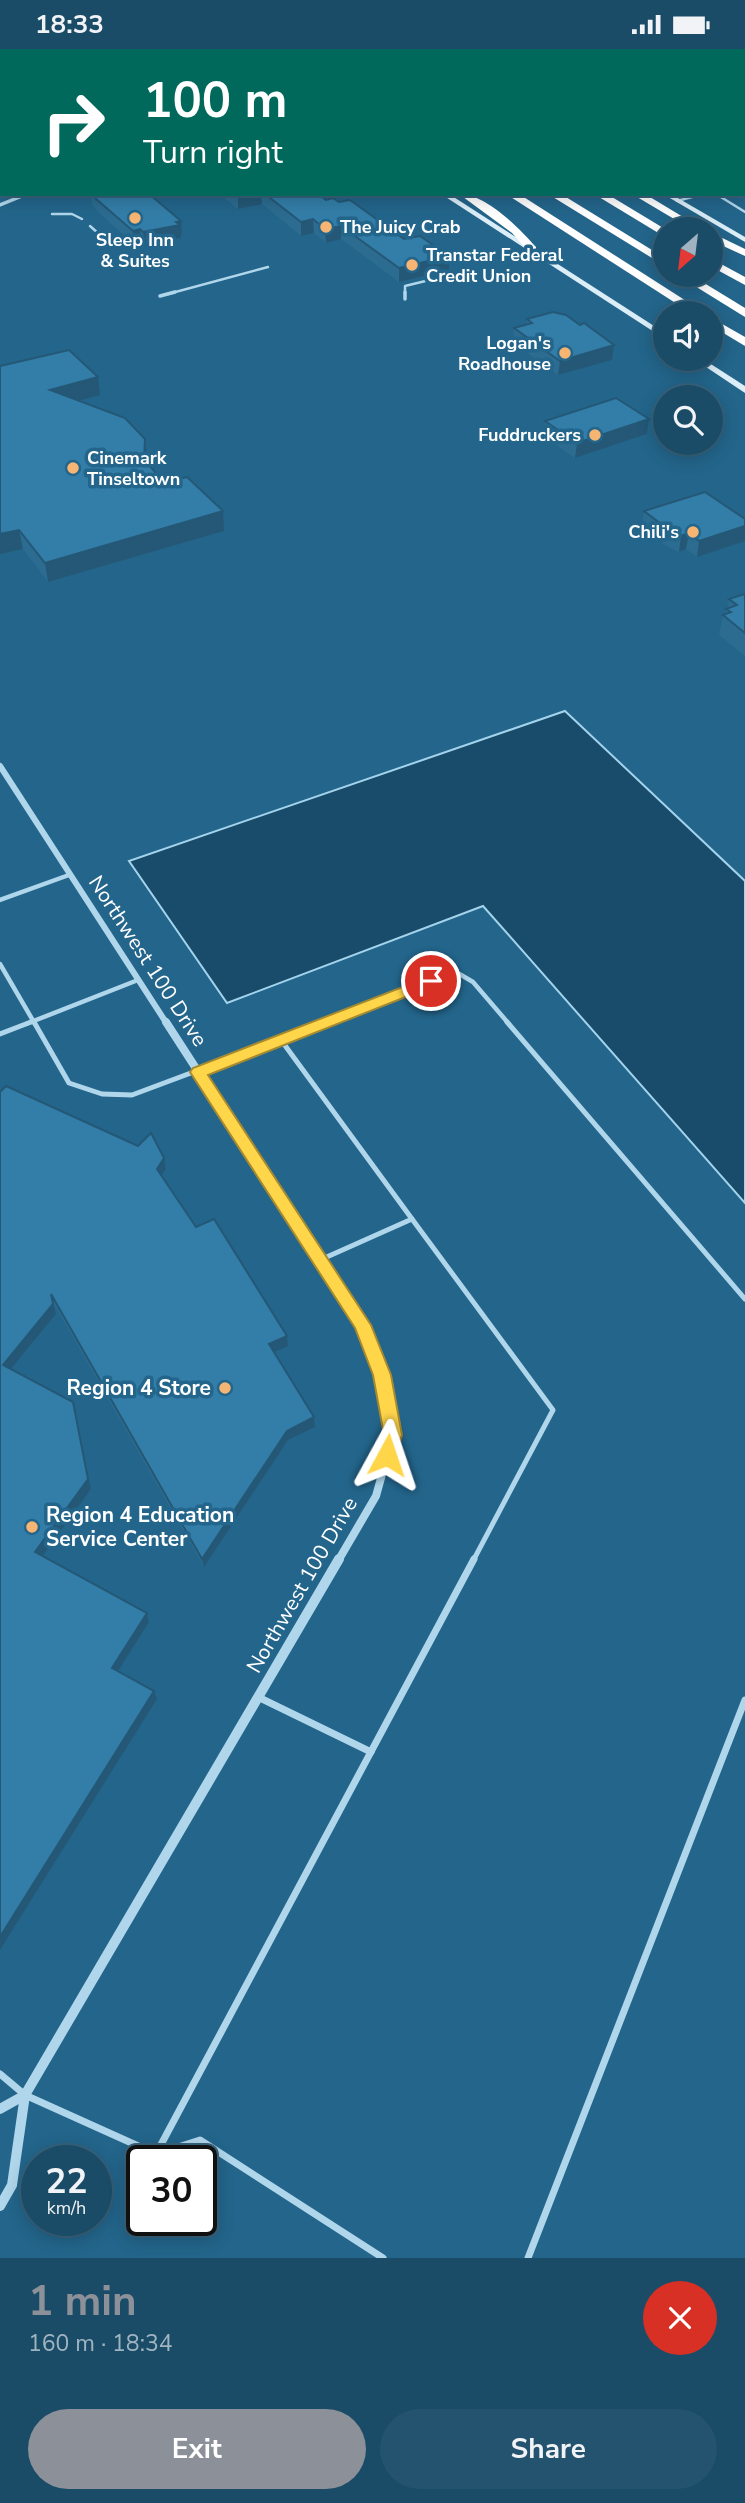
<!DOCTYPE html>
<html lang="en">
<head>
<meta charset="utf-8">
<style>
	:root { --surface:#1a4c68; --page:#23536e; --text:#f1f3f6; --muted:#9fb4c0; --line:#38637c; --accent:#8c9099 }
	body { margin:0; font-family:"Nunito Sans",sans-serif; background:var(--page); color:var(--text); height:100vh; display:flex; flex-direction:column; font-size:26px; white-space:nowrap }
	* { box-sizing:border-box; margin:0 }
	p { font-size:23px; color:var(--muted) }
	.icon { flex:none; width:38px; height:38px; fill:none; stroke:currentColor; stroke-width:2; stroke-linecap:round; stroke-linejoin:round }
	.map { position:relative; height:2209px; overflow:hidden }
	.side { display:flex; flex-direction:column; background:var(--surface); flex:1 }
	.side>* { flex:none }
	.hud { position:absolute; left:0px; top:0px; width:746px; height:147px; box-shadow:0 4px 18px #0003,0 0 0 2px var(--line); background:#00695c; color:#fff; overflow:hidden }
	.needle { width:46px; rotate:208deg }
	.fabs { position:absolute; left:653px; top:168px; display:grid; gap:14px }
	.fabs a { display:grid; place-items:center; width:70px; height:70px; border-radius:50%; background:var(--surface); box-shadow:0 4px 18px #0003,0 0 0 2px var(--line); font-size:35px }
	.speed { position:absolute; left:21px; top:2096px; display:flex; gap:14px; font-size:35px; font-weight:700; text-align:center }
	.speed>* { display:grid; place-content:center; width:91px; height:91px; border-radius:50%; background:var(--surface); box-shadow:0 4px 18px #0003,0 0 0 2px var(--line); line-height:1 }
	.speed small { font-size:18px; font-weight:400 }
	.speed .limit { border:4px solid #111; border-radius:10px; background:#fff; color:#111 }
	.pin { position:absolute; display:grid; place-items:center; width:60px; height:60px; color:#fff; margin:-30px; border:4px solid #fff; border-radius:50%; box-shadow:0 2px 7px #0007 }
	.me { position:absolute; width:77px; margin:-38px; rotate:5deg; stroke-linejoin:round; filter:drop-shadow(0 0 5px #0008) }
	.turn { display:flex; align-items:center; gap:24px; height:147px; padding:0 28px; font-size:32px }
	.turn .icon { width:91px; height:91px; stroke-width:2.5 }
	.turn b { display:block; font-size:49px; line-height:60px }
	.round { display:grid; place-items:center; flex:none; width:74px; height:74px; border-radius:37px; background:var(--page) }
	.summary { display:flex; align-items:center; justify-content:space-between; height:119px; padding:0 28px }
	h1 { font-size:42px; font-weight:700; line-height:52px; color:var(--accent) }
	.button { display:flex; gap:14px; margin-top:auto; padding:14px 28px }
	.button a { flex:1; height:80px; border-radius:42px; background:var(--accent); color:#fff; font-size:28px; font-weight:700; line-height:80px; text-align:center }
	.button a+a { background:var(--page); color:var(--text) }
	.status { display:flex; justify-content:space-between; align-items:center; height:49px; padding:0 35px; background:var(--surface); direction:ltr }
	.status svg { height:19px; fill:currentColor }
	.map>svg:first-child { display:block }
	.water { fill:#184c6a; stroke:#a4d3ec; stroke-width:2 }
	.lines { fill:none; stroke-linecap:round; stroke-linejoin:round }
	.lane-far4 { stroke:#b0d6eb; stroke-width:2.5 }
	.lane-far3 { stroke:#b0d6eb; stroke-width:3.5 }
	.lane-far2 { stroke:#b0d6eb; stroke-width:4.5 }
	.lane-far1 { stroke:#b0d6eb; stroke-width:5 }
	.lane { stroke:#b0d6eb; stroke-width:7 }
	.street-far3 { stroke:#b0d6eb; stroke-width:3.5 }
	.street-far2 { stroke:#b0d6eb; stroke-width:6 }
	.street-far1 { stroke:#b0d6eb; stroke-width:8 }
	.street { stroke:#b0d6eb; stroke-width:10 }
	.secondary { fill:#dbeef8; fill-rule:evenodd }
	.highway { fill:#fff; fill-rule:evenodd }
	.wall { fill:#2c6c90 }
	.shaded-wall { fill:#245876 }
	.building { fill:#337ea8; stroke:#245876; stroke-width:2 }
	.route { fill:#ffd54a; stroke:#a68a30; stroke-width:2 }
	.poi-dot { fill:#f6b572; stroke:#23658b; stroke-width:2.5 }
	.labels { text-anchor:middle; stroke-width:7; stroke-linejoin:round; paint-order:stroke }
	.far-poi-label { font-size:18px; font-weight:bold; fill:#fff; stroke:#23658b; text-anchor:start }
	.street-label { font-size:21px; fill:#fff; stroke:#23658b }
	.poi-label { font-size:21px; font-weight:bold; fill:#fff; stroke:#23658b; text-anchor:end }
</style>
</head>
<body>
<div class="status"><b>18:33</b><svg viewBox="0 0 49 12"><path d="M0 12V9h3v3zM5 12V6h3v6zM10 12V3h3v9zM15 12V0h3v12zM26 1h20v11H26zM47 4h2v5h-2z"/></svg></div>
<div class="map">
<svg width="745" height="2209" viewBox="0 0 745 2209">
	<rect width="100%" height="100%" fill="#23658b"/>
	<polygon class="water" points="565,662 745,832 745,1154 483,857 227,954 129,812"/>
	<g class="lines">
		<g class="lane-far4">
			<polyline points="176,0 179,2"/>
			<polyline points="445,0 448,2"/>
			<polyline points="697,0 701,2"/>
			<polyline points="3,2 7,0"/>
			<polyline points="716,145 745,163"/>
			<polyline points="677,152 703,145"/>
			<polyline points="52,165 72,165 82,170"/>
			<polyline points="90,177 99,185"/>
			<polyline points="168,245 268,218"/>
			<polyline points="405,245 405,237 450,226 477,232"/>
		</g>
		<g class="lane-far3">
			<polyline points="405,243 405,250"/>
			<polyline points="160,247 175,243"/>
		</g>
		<g class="lane-far2">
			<polyline points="0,851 69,826"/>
			<polyline points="0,915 35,975"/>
			<polyline points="26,975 138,931"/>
			<polyline points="323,975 456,923 473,933 509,975"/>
		</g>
		<g class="lane-far1">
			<polyline points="34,973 69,1034 102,1045 132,1046 327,973"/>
			<polyline points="507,973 745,1250"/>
			<polyline points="0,985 31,973"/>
			<polyline points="281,991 412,1170 320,1211"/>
			<polyline points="412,1170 553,1361 473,1512"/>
		</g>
		<g class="lane">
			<polyline points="258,1648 371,1703"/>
			<polyline points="0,2025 25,2046 156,2105 200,2091 383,2209"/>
			<polyline points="156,2105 474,1510"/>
			<polyline points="528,2209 745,1651"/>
		</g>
		<polyline class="street-far3" points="0,156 27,145"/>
		<polyline class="street-far2" points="0,717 167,975"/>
		<polyline class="street-far1" points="166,973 362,1276 382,1326 393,1386 376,1447 338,1512"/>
		<g class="street">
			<polyline points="0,2060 25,2046"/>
			<polyline points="0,2157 12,2136 25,2046 339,1510"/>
		</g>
		<g class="secondary">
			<polygon points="222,0 228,0 230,2 223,2"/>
			<polygon points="410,0 417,0 419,2 412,2"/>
			<polygon points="441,145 449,145 665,284 665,290"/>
			<polygon points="663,145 671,145 745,188 745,193"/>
			<polygon points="694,310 703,310 745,337 745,344"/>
		</g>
		<g class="highway">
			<polygon points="247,0 257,0 258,2 248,2"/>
			<polygon points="276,0 286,0 287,2 277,2"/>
			<polygon points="309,0 319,0 320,2 310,2"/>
			<polygon points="363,0 378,0 379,2 364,2"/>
			<path d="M459,145C486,145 518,178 536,198V202H528L512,184Z"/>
			<polygon points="506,145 519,145 705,264 691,264"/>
			<polygon points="548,145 561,145 665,209 665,217"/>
			<polygon points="594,145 607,145 665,180 665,188"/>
			<polygon points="632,145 645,145 703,180 691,180"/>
			<polygon points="710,183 745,200 745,207 710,191"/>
			<polygon points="710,209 745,228 745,236 710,217"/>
			<polygon points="677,226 691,226 745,259 745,268"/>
			<polygon points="710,268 745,288 745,297 710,276"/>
		</g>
	</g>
	<g class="wall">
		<polygon points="106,0 155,0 158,2 108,2"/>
		<polygon points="518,0 619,0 617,2 527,2"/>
		<polygon points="744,33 745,34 745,121 744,121"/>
		<polygon points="0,35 2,35 2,66 0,64"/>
		<polygon points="91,145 149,145 182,185 181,185 181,189 145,196 141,193 134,195 97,162 92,155"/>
		<polygon points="219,145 318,145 326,151 339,153 404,190 449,221 399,233 341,190 326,194 314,184 301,187 262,155 238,160"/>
		<polygon points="527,270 612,311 558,326 513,294 514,279 527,276"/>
		<polygon points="0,317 100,346 80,352 145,390 147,415 164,433 224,482 48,533 23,500 0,505"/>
		<polygon points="649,370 647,385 575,409 543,387 545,372"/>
		<polygon points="644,462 745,470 697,508 686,500 679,503 665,496 642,478"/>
		<polygon points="745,545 745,607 719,586 723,566 725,566 726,560 728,559 729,550"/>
		<polygon points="0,1043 166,1120 161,1127 196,1178 288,1297 275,1303 315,1378 288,1391 204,1518 54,1255 56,1265 11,1320 76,1363 91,1440 42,1507 147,1564 149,1573 118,1622 154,1642 157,1650 0,1901"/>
	</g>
	<g class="shaded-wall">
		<rect x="563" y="0" width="13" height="2"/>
		<polygon points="605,0 619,0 617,2 605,2"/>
		<polygon points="244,145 261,145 262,155 238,160 238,147"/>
		<polygon points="313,170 314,184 301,187 301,173"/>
		<polygon points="181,172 182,185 181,185 181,189 145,196 143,183"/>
		<polygon points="341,177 341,190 326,194 325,180"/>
		<polygon points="140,180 141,193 134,195 133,182"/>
		<polygon points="449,207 449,221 399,233 399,219"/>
		<polygon points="614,296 612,311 558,326 560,312"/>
		<polygon points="98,328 100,346 53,359 50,341"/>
		<polygon points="649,370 647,385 575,409 577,394"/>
		<polygon points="145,390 147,409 146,430 144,411"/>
		<polygon points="223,462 224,482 48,533 45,514"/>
		<polygon points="745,477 745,492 697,508 699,492"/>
		<polygon points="19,481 23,500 0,505 0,485"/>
		<polygon points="689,484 686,500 679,503 681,487"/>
		<polygon points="164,1109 166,1120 158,1131 157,1120"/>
		<polygon points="51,1245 56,1265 6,1326 3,1316"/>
		<polygon points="287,1287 288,1297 270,1305 269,1295"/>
		<polygon points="73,1353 91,1440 39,1512 35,1503"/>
		<polygon points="314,1368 315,1378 288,1391 204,1518 202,1510 287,1382"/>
		<polygon points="147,1564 149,1573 115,1627 112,1619"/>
		<polygon points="154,1642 157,1650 0,1901 0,1888"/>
	</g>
	<g class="building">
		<polygon points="116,0 155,0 158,2 118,2"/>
		<polygon points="744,33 745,34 745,106 744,105"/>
		<polygon points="0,35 2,35 2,55 0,53"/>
		<polygon points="92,145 149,145 181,172 176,173 180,176 143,183 140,180 133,182 95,149"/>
		<polygon points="265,145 318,145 326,151 333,149 339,153 350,151 404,190 420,187 449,207 399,219 341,177 325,180 313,170 301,173"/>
		<polygon points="553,263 566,266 580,276 584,274 614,296 560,312 514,279 532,274 527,270"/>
		<polygon points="69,301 98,328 50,341 125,369 145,390 144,411 164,433 187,428 223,462 45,514 19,481 0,485 0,317"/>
		<polygon points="616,349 649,370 577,394 545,372"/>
		<polygon points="705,443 745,470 745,477 699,492 689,484 681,487 668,480 644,462"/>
		<polygon points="745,545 745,584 723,566 731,563 726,560 737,556 729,550"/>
		<polygon points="6,1037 138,1097 151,1084 164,1109 157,1120 196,1178 214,1170 287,1287 269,1295 314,1368 287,1382 202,1510 51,1245 53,1255 3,1316 73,1353 88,1430 35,1503 147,1564 112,1619 154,1642 0,1888 0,1043"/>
	</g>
	<polygon class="route" points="431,927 436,929 436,936 208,1026 371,1276 391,1326 402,1386 394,1412 387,1415 381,1412 378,1406 384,1386 373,1326 355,1279 190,1023 193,1019"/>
	<g class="poi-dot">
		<circle cx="135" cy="169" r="7"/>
		<circle cx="326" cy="178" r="7"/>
		<circle cx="412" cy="216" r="7"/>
		<circle cx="565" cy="304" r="7"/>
		<circle cx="595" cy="386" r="7"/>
		<circle cx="73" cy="419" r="7"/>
		<circle cx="693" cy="483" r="7"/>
		<circle cx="225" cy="1339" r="7"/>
		<circle cx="32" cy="1478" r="7"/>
	</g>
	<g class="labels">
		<g class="far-poi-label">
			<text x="340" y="184">The Juicy Crab</text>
			<text x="135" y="197" text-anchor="middle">Sleep Inn<tspan x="135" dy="21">&amp; Suites</tspan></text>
			<text x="426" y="212">Transtar Federal<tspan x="426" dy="21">Credit Union</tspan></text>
			<text x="551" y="300" text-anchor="end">Logan's<tspan x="551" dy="21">Roadhouse</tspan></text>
			<text x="581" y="392" text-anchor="end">Fuddruckers</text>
			<text x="87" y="415">Cinemark<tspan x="87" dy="21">Tinseltown</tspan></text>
			<text x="679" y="489" text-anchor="end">Chili's</text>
		</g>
		<g class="street-label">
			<text transform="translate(148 912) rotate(57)" y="7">Northwest 100 Drive</text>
			<text transform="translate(302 1536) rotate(-60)" y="7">Northwest 100 Drive</text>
		</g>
		<g class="poi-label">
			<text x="211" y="1346">Region 4 Store</text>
			<text x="46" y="1473" text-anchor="start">Region 4 Education<tspan x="46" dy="24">Service Center</tspan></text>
		</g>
	</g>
</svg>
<div class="fabs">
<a><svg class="needle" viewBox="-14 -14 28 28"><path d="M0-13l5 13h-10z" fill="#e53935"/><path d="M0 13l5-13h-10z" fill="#9fb4c0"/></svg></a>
<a><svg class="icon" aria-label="sound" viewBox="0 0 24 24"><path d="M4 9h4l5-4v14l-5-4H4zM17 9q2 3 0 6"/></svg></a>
<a><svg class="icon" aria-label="search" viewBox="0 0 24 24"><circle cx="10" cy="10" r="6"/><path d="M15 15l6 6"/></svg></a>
</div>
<div class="speed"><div>22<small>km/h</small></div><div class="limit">30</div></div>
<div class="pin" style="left:431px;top:932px;background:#d93025"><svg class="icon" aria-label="arrive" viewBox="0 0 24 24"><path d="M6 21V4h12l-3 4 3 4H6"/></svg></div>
<svg class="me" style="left:387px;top:1406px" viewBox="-20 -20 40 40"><path d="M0-17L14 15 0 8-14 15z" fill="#ffd54a" stroke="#fff" stroke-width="4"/></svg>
<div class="hud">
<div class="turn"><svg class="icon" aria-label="right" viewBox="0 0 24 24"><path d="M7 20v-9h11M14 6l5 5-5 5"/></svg><div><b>100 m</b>Turn right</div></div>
</div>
</div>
<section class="side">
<div class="summary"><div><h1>1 min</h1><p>160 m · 18:34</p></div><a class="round" style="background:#d93025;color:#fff"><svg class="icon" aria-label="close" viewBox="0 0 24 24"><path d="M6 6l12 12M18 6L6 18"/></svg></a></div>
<div class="button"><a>Exit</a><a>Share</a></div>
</section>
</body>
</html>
